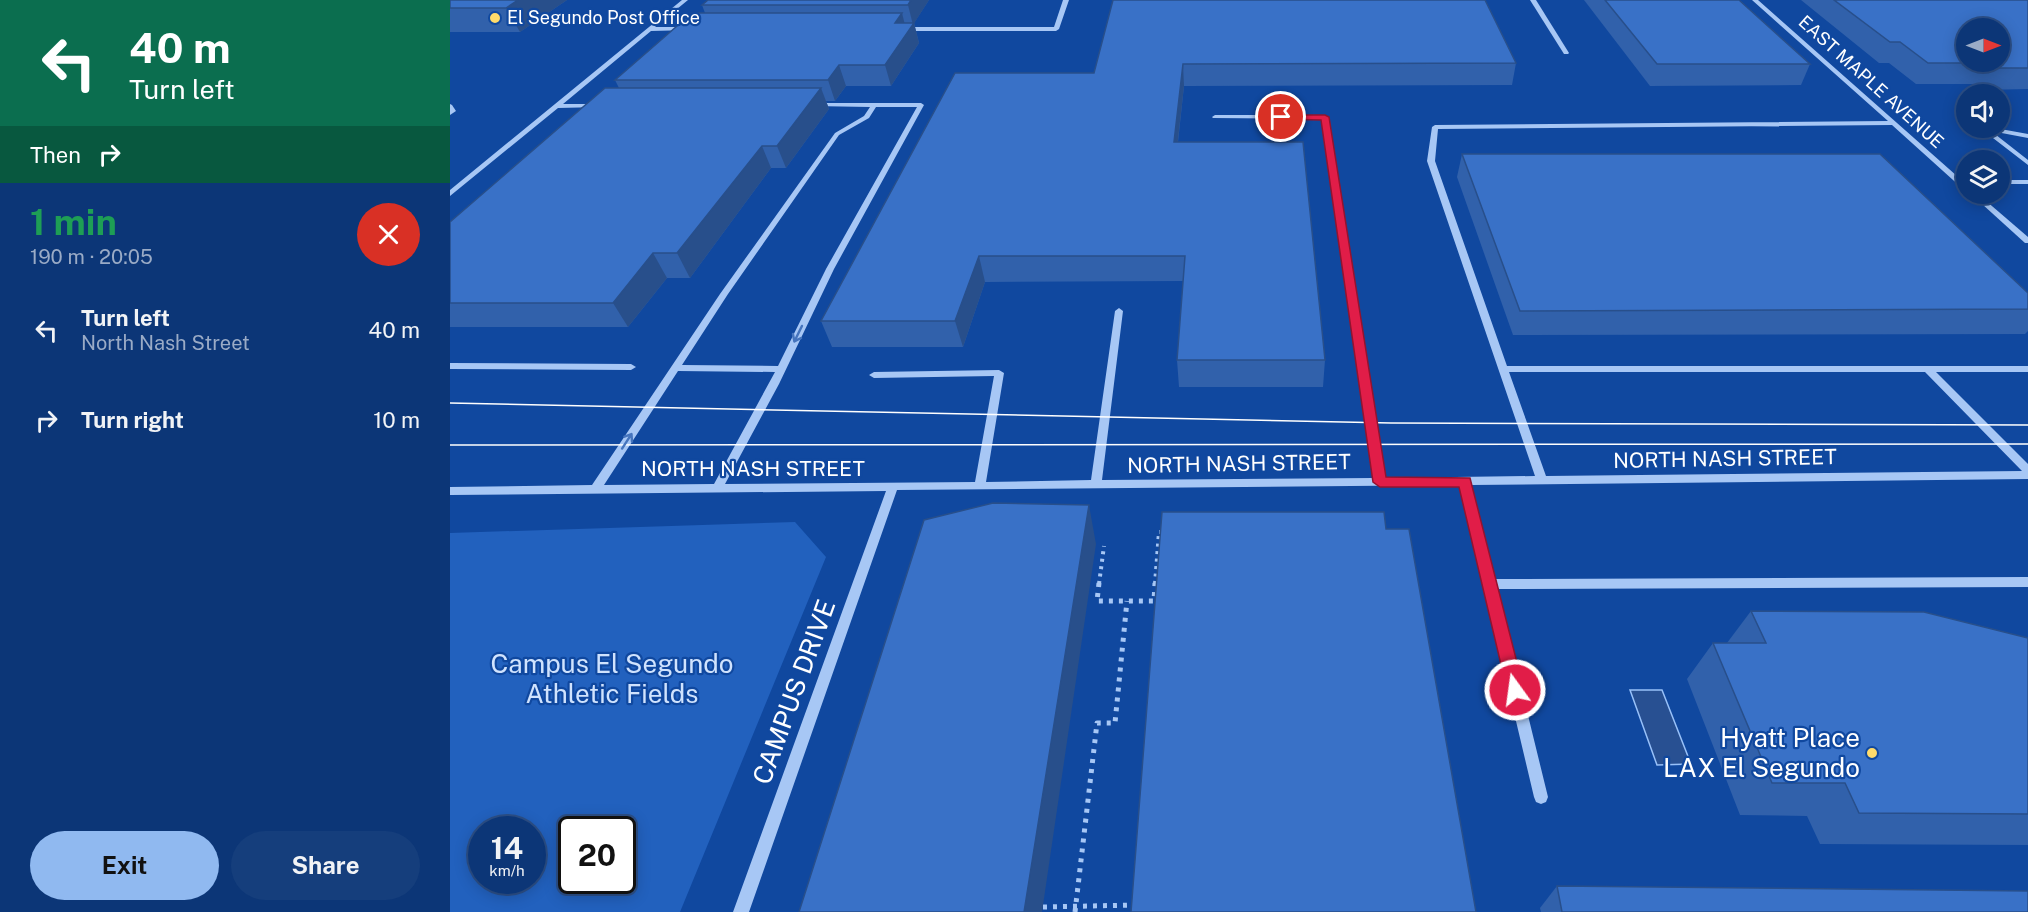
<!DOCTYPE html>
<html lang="en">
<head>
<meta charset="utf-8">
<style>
	:root { --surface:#0c3677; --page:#153e7c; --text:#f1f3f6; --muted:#9aabc6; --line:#2c5089; --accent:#90b9f0 }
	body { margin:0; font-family:"Public Sans",sans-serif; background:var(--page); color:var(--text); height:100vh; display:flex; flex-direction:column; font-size:22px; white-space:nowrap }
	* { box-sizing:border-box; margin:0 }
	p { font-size:20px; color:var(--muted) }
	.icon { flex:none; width:33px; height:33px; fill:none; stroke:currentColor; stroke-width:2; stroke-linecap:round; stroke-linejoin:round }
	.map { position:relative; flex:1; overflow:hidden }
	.side { display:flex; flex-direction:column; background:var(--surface); width:450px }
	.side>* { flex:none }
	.hud { background:#0b6e4f; color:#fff; overflow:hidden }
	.needle { width:39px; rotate:90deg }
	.buttons { position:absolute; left:1506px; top:18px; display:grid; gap:12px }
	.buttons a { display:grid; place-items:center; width:54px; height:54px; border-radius:50%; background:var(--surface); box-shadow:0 3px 15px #0003,0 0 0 2px var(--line); font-size:30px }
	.speed { position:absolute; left:18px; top:816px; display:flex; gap:12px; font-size:30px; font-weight:700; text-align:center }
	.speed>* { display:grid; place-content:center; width:78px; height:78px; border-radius:50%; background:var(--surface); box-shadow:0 3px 15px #0003,0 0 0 2px var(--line); line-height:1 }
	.speed small { font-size:15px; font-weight:400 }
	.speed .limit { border:3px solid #111; border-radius:9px; background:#fff; color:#111 }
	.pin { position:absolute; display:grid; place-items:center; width:51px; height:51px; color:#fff; margin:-26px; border:3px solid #fff; border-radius:50%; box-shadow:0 2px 6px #0007 }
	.me { position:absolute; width:66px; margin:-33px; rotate:346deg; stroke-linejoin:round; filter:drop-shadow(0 0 4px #0008) }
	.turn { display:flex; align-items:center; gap:21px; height:126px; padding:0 30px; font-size:27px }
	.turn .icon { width:78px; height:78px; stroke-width:2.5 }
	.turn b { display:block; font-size:42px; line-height:51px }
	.then { display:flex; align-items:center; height:57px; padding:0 30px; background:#0003; gap:12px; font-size:22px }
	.round { display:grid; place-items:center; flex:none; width:63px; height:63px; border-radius:32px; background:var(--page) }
	.headline { display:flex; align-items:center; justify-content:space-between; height:102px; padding:0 30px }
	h1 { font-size:36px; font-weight:700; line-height:45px; color:#1e9e55 }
	.primary-button { display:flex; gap:12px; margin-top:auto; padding:12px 30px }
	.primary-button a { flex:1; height:69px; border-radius:36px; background:var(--accent); color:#111; font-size:24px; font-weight:700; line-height:69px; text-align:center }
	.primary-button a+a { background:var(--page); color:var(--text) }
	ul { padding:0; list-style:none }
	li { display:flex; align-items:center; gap:18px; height:90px; padding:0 30px }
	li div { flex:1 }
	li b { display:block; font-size:22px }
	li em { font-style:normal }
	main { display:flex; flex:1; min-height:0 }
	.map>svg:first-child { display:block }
	.green { fill:#2261be; fill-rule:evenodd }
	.water { fill:#285092; stroke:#98c1f9; stroke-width:1.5 }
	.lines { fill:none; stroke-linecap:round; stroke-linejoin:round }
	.path-far1 { stroke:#a7c7f5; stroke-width:4; stroke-dasharray:3 4.5; stroke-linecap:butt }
	.path { stroke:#a7c7f5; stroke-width:5; stroke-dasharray:4 6; stroke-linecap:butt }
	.minor { fill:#a7c7f5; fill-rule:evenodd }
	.tram { stroke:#fff; stroke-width:1.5 }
	.path-bridge { stroke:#a7c7f5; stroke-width:5; stroke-dasharray:4 6; stroke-linecap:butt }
	.wall { fill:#3161ab }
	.shaded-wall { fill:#284f8b }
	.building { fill:#3971c7; stroke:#284f8b; stroke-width:1.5; fill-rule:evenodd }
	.oneway { stroke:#4574bd }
	.route { fill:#e11d48; stroke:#92132f; stroke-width:1.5 }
	.poi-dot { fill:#ffdb6b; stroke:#10489f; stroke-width:2 }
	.labels { text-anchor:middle; stroke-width:4.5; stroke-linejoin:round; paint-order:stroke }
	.far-poi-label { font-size:18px; fill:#fff; stroke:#10489f; text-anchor:start }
	.far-street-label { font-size:18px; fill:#fff; stroke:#10489f }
	.street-label { font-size:21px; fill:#fff; stroke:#10489f }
	.near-park-label { font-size:26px; fill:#d0e3fe; stroke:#10489f }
	.near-street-label { font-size:26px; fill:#fff; stroke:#10489f }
	.near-poi-label { font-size:26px; fill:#fff; stroke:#10489f; text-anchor:end }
</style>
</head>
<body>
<main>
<section class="side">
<div class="hud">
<div class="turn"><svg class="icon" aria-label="left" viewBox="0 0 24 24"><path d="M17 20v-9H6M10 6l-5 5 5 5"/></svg><div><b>40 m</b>Turn left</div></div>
<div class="then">Then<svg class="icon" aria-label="right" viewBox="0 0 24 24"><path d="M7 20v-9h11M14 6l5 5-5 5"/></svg></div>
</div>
<div class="headline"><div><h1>1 min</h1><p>190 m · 20:05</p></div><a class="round" style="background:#d93025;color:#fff"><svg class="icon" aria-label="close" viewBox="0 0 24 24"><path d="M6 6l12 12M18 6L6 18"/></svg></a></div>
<ul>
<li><svg class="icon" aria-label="left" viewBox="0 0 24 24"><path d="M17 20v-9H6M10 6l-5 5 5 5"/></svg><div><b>Turn left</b><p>North Nash Street</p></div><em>40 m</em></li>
<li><svg class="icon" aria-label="right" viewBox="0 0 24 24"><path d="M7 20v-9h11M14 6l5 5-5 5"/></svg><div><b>Turn right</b></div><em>10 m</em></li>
</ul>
<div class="primary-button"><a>Exit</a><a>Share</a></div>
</section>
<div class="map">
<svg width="1578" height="912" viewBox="0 0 1578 912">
	<rect width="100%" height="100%" fill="#10489f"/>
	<path class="green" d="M345,522L376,557L230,912H0V533ZM32,830H82V880H32ZM122,830H172V880H122Z"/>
	<polygon class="water" points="1180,690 1212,690 1241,764 1207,765"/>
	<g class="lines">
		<g class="path-far1">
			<polyline points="649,584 654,546"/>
			<polyline points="705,584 709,532 715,532"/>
		</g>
		<g class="path">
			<polyline points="649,583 647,601 704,601 705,583"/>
			<polyline points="625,912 647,723 665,723 677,601"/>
		</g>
		<g class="minor">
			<polygon points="232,0 238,0 205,27 238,27 241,29 240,30 201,31 113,104 148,104 150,105 150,107 108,108 0,196 0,190"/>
			<polygon points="613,0 619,0 609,29 606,31 451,31 448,29 451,27 604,27"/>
			<polygon points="1080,0 1086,0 1119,53 1118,54 1114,54"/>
			<path d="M1302,0H1308L1516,184V189H1513L1442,125L988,129L985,161L1057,366H1578V372H1486L1578,464V479L1021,485L1045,579L1578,577V587L1047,589L1098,797L1096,802L1091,804L1086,802L1084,797L1010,485L447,490L299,912H283L436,491L0,495V487L142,485L270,294L385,133L414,116L420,107L362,106L361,105L364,103H471L474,105L384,269L329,384L275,484L525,482L544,376L424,378L419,375L424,372L549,370L554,373L536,482L641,480L665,311L669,308L673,311L652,480L924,478L872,119L763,118L762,117L765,115H875L878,117L935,478L1085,476L977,161L982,127L985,125L1438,121ZM426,107H467L376,269L328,366L232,365L278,294L389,135L419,118ZM228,371L325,372L264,484L154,485ZM1059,372H1475L1572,471L1096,476Z"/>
			<polygon points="0,104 2,105 6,111 0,115"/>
			<polygon points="1530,128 1545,128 1578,134 1578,138 1541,131 1578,160 1578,165"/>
			<rect x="1550" y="180" width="28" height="4"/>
			<polygon points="1521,194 1528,194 1578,237 1578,243 1575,243"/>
			<polygon points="0,363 181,364 186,367 181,370 0,369"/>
		</g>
		<g class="tram">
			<polyline points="0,403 941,423 1578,425"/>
			<polyline points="0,445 1578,444"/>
		</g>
		<polyline class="path-bridge" points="593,907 686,905"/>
	</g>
	<g class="wall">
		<polygon points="0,0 117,0 70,32 0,32"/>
		<polygon points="258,0 479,0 464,23 469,43 441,86 396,86 385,101 376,101 379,109 336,168 321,168 240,278 217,278 178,327 0,327 0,222 169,88 165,80 255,13 252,5"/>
		<polygon points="663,0 1066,63 1062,85 734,86 728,142 875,360 873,387 729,387 727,360 733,281 535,282 513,347 382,347 371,321 644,73"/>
		<polygon points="1134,0 1289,0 1360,64 1351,85 1200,86"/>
		<polygon points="1351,0 1578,0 1578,89 1533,90 1526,84 1466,84 1439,63 1429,63"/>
		<polygon points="1012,154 1578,293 1578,331 1575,334 1063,335 1007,177"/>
		<polygon points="1301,611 1578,638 1578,845 1370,844 1357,816 1290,815 1237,679 1263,643 1277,643"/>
		<polygon points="1107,886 1578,912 1091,912 1090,908"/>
	</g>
	<g class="shaded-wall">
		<polygon points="68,0 117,0 70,32 56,8"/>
		<polygon points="461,0 479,0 463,25 458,5"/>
		<polygon points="452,13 457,33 445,23"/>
		<polygon points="464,23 469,43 441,86 435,65"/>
		<polygon points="733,64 734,86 725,166 724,142"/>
		<polygon points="389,65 396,86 385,101 378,80"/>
		<polygon points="371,88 379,109 336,168 327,146"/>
		<polygon points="312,146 321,168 240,278 227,253"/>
		<polygon points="203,253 217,278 178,327 163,303"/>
		<polygon points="529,256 535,282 513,347 505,321"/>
		<polygon points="639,505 646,544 592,912 574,912"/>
	</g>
	<g class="building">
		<polygon points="0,0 68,0 56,8 0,8"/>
		<polygon points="258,0 461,0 458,5 252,5"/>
		<polygon points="663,0 1035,0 1066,63 733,64 724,142 853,142 875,360 727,360 735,256 529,256 505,321 371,321 505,73 644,73"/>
		<polygon points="1155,0 1289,0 1360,64 1207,64"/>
		<path d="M1384,0H1578V68H1546L1538,63H1478L1450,42H1440ZM1516,28H1550V62H1516Z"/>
		<polygon points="242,13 452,13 445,23 464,23 435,65 389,65 378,80 165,80"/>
		<polygon points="155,88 371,88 327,146 312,146 227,253 203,253 163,303 0,303 0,222"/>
		<polygon points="1012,154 1430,154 1578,293 1578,309 1070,311"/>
		<polygon points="543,503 639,505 574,912 349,912 474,520"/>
		<polygon points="712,512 934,512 936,529 959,529 1026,912 681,912"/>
		<polygon points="1301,611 1474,612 1578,638 1578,814 1409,813 1395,783 1322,783 1263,643 1316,643"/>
		<polygon points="1107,886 1578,891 1578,912 1112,912"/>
	</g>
	<defs><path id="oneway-shaft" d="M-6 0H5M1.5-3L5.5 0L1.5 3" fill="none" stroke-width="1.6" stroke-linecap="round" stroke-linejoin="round" transform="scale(1.5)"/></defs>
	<g class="oneway">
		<use href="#oneway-shaft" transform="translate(348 334) rotate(116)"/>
		<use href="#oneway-shaft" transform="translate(177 441) rotate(-57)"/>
	</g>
	<polygon class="route" points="831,115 875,115 879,117 936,477 1020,478 1074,690 1072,696 1065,698 1059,696 1057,690 1009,487 930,487 923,482 871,120 828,119 827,117"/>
	<g class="poi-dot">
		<circle cx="45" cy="18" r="6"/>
		<circle cx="1422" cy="753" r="6"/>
	</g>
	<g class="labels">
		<g class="far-poi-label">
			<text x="57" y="24">El Segundo Post Office</text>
		</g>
		<g class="far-street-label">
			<text transform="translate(1421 82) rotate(42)" y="6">EAST MAPLE AVENUE</text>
		</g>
		<g class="street-label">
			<text transform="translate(1275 459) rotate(-1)" y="7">NORTH NASH STREET</text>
			<text transform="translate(789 464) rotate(-1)" y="7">NORTH NASH STREET</text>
			<text x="303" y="476">NORTH NASH STREET</text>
		</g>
		<g class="near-park-label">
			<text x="162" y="673">Campus El Segundo<tspan x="162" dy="30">Athletic Fields</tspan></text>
		</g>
		<g class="near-street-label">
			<text transform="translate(344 692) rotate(-70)" y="9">CAMPUS DRIVE</text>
		</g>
		<g class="near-poi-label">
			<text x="1410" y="747">Hyatt Place<tspan x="1410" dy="30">LAX El Segundo</tspan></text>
		</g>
	</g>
</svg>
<div class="buttons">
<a><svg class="needle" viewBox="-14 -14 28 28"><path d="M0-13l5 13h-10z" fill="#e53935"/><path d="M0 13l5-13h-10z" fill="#9aabc6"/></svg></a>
<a><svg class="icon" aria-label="sound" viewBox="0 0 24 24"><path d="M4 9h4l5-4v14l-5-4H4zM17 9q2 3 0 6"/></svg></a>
<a><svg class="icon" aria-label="layers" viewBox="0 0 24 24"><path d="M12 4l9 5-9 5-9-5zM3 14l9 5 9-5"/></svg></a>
</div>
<div class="speed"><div>14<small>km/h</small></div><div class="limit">20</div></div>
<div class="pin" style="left:831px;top:117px;background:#d93025"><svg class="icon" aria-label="arrive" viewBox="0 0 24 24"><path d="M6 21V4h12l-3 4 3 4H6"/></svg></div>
<svg class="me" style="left:1065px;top:690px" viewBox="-20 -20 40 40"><circle r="17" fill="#e11d48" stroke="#fff" stroke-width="3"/><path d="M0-11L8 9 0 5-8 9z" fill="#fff"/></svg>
</div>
</main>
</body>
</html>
